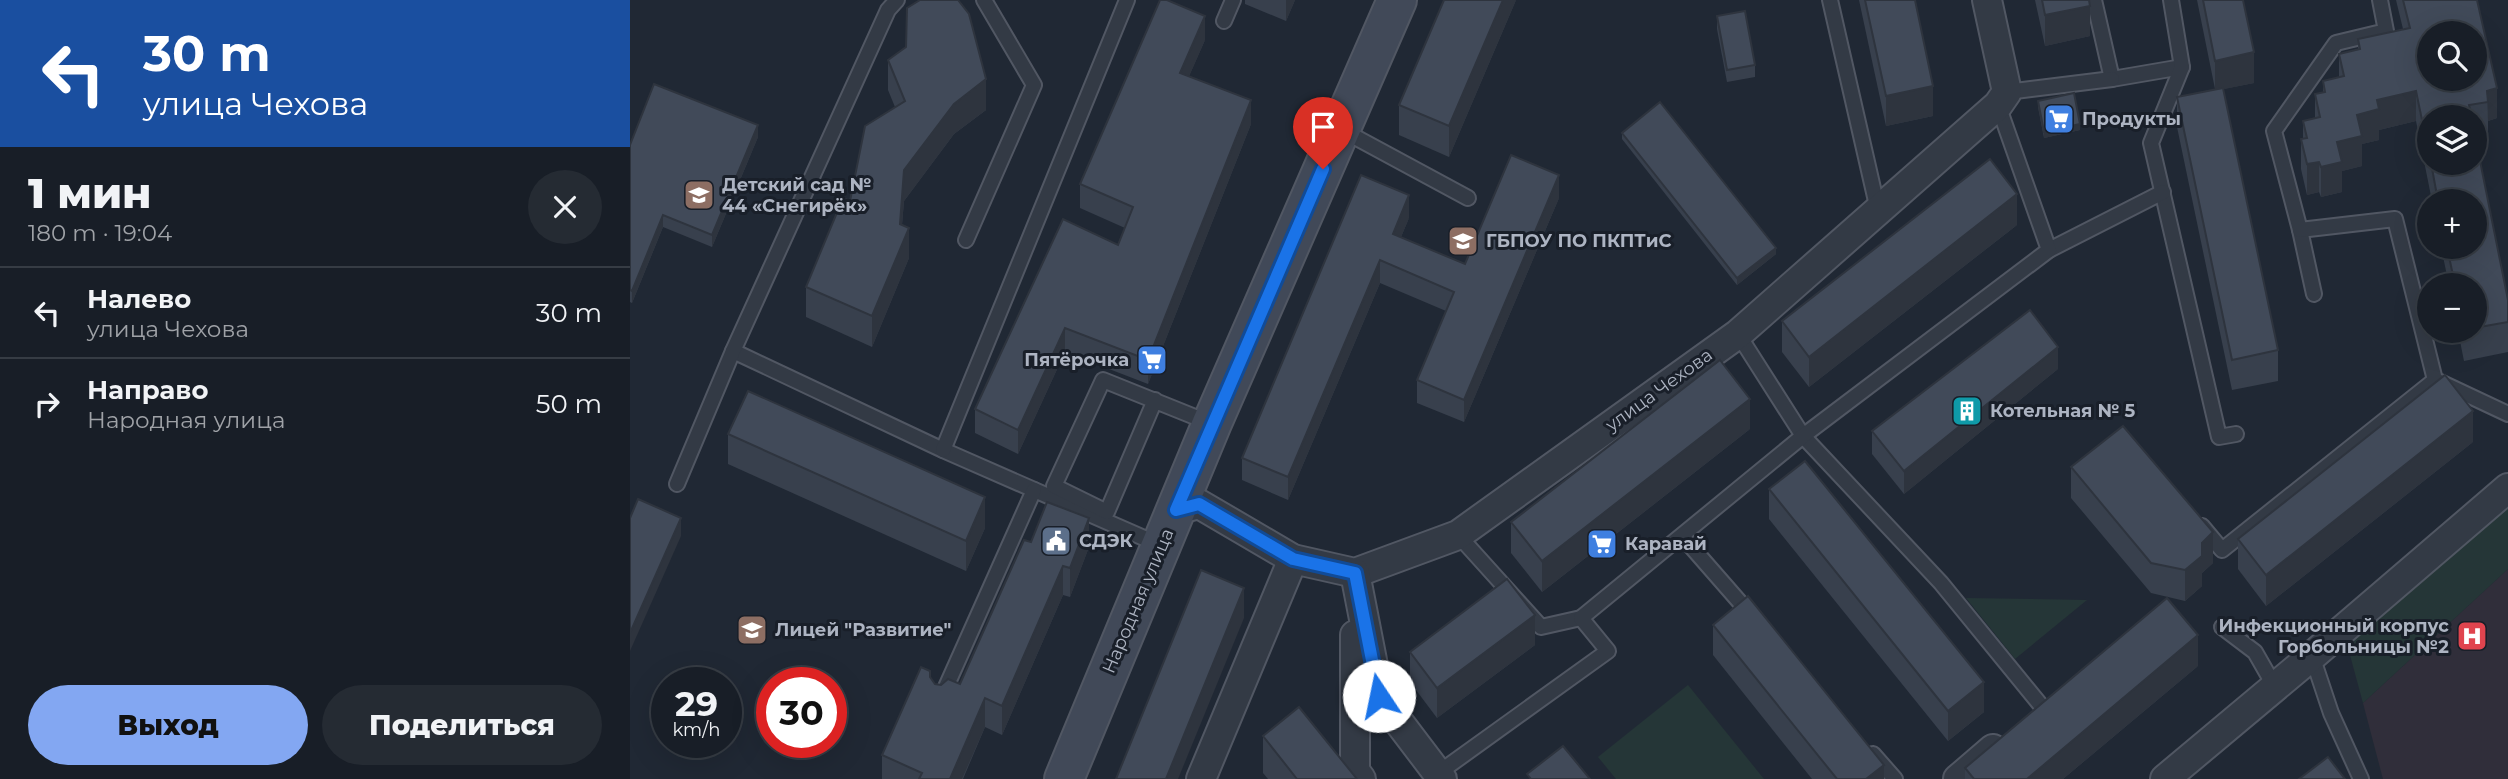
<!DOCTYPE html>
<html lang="ru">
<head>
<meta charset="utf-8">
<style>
	:root { --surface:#181e27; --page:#252b33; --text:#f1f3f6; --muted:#9fa2a7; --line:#363c44; --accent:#83a7f2 }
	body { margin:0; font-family:Montserrat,sans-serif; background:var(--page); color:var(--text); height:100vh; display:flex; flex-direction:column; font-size:26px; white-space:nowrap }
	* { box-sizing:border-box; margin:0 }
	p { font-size:23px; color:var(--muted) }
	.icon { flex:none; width:38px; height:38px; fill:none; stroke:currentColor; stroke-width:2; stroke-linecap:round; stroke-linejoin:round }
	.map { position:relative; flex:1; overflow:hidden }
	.drawer { display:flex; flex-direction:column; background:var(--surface); width:630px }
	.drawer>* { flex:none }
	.guide { background:#1a4fa0; color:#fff; overflow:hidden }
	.fabs { position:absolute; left:1787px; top:21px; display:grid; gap:14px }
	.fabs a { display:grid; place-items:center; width:70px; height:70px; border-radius:50%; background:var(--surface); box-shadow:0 7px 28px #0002,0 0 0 2px var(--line); font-size:35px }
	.speed { position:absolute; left:21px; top:667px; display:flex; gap:14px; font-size:35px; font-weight:700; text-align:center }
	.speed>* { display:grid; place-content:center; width:91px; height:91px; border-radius:50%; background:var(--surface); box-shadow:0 7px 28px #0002,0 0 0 2px var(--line); line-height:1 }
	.speed small { font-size:18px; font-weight:400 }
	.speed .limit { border:10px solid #d22; background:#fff; color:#111 }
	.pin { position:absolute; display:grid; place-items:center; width:60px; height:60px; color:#fff; margin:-72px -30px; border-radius:50% 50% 50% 0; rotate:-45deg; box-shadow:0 0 7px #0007 }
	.pin .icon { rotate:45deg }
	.me { position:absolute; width:77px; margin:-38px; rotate:349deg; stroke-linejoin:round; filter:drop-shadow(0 0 5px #0008) }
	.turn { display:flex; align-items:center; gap:24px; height:147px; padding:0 28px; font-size:32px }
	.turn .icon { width:91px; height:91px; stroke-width:2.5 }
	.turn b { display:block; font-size:49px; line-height:60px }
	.round { display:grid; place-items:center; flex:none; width:74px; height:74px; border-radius:37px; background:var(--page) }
	.overview { display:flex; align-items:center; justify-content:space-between; height:119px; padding:0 28px }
	h1 { font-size:42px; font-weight:800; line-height:52px }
	.action { display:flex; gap:14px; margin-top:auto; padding:14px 28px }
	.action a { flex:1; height:80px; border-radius:42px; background:var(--accent); color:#111; font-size:28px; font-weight:800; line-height:80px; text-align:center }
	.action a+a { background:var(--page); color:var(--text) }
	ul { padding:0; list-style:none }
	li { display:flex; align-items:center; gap:21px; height:91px; padding:0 28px; border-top:2px solid var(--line) }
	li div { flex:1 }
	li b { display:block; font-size:26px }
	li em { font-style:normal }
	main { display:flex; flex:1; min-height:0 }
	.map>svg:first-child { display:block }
	.medical { fill:#302e3a }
	.green { fill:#253637 }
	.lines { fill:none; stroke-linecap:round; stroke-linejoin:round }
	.lane-casing { stroke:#515763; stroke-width:18 }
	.street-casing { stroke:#515763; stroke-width:32 }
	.secondary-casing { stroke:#515763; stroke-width:42 }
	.lane { stroke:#333a45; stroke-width:14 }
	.street { stroke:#333a45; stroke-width:28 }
	.secondary { stroke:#414958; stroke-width:38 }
	.wall { fill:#38404d; fill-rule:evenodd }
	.shaded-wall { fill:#2e343e }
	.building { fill:#414a59; stroke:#2e343e; stroke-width:2; fill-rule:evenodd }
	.route-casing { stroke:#114b97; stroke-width:18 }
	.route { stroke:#1a73e8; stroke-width:12 }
	.labels { text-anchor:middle; stroke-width:6; stroke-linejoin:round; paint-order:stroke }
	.poi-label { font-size:18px; font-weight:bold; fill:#adb4c2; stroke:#191f29; text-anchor:start }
	.street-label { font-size:18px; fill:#adb4c2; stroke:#191f29 }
</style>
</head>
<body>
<main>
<section class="drawer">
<div class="guide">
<div class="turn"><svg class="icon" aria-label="left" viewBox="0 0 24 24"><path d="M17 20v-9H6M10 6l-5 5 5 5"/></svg><div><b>30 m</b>улица Чехова</div></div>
</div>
<div class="overview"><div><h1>1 мин</h1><p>180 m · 19:04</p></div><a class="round"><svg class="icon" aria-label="close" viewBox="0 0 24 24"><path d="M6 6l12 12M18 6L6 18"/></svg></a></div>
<ul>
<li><svg class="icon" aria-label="left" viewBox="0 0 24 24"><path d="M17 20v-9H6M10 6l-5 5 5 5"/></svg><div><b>Налево</b><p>улица Чехова</p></div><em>30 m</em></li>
<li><svg class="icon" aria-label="right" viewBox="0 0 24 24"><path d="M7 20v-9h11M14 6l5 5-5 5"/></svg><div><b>Направо</b><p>Народная улица</p></div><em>50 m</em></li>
</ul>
<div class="action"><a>Выход</a><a>Поделиться</a></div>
</section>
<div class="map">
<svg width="1878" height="779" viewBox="0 0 1878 779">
	<rect width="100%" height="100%" fill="#202834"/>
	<polygon class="medical" points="1878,569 1878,779 1753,779 1733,703"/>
	<g class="green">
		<polygon points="1878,496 1878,569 1733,703 1717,644"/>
		<polygon points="1336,598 1457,600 1385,659"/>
		<polygon points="1058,685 1134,779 986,779 968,757"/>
	</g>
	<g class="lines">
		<g class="lane-casing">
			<g id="lane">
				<polyline points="1200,0 1248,210"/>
				<polyline points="1464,0 1482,79 1552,67"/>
				<polyline points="1541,0 1552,67 1521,143 1589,437 1606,434"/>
				<polyline points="594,21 603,0"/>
				<polyline points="1377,92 1482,79"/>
				<polyline points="712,141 725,137 838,198"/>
				<polyline points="1670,230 1684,294"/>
				<polyline points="336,240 404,85 354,0"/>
				<polyline points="1419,250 1533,192"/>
				<polyline points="1108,334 1173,436 1311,583 1413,708"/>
				<polyline points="103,351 313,450 530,545"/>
				<polyline points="1810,382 1878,414"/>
				<polyline points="525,400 477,512 424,486 473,380 580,423"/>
				<polyline points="313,450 497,0"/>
				<polyline points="47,484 103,351 258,10 267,0"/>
				<polyline points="1572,526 1592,550 1805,380 1765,219 1670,230 1644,131 1706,43 1756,31 1750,0"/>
				<polyline points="828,535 911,627 951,618"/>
				<polyline points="1052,536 1121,615"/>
				<polyline points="1592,627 1625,652 1645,687"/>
				<polyline points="1682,656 1701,713 1731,779"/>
				<polyline points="312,696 404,490"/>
				<polyline points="1243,754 1265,779"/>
				<polyline points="807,774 978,651 951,618 1173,436 1419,250 1368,105"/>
			</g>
		</g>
		<g class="street-casing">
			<g id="street">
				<polyline points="546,510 569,504 663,559 725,573 828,535 1108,334 1368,105 1377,92 1357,0"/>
				<polyline points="725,573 749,696 812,779"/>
				<polyline points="725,635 725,771 731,779"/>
				<polyline points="571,779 663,559"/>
				<polyline points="1328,779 1363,749"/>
				<polyline points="1535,779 1682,656 1878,488"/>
			</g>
		</g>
		<g class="secondary-casing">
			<polyline id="secondary" points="434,779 582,423 767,0"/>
		</g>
		<use href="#lane" class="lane"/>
		<use href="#street" class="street"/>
		<use href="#secondary" class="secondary"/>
	</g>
	<g class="wall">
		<polygon points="615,0 665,0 656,21 615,4"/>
		<polygon points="886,0 819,157 769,135 769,105"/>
		<polygon points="1229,0 1285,0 1303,116 1256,126"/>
		<polygon points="1405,0 1459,0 1460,36 1415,46"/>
		<polygon points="1567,0 1613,0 1624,83 1593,89 1648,350 1648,381 1602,390 1547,127 1547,97 1585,89"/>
		<path d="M1766,0H1847L1867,118L1858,121V132L1845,134L1878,300V352L1834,361L1828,331H1844V285H1819L1811,247H1844V201H1802L1786,121L1749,130V140L1732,144V166L1712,171V192L1691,197L1689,192L1677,195L1671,169V139H1673V121L1685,118V94L1693,92V81L1709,77V54L1728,49V39L1773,29ZM1799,117H1844V163H1799Z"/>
		<polygon points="1087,16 1125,65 1125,77 1097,82 1087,29"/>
		<polygon points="575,40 559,76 621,124 518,384 435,352 388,454 345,433 345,409 488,245 495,228 450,208 450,184"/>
		<polygon points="258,60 356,110 324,134 274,201 272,225 279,258 242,347 176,317 176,287 220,201 265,107 258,90"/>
		<polygon points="1408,101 1450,130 1414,138 1408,107"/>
		<polygon points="992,133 1146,254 1107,285 992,139"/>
		<polygon points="128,137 82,247 33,227 2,303 0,302 0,145"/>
		<polygon points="929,198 834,422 787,403 787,380 816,311 750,283 658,500 612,480 612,458 779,218 771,237 835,264"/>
		<polygon points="1387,225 1179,387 1152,352 1152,321"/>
		<polygon points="1428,369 1274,494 1242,454 1242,431"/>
		<polygon points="1120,429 912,592 881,553 881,522"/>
		<polygon points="98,434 355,528 336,571 98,464"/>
		<polygon points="1843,442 1636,606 1608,569 1608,539"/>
		<polygon points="1441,467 1583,563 1572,573 1572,586 1555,601 1521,593 1441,498"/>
		<polygon points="1139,489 1354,712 1318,741 1139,519"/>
		<polygon points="401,542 459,547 440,597 433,595 372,735 355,727 333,779 252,779 252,755 300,678 305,684 330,684"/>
		<polygon points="1083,625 1254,779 1182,779 1083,655"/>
		<polygon points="905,645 807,718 780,682 780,652"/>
		<polygon points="1568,666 1433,779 1335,779 1335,768"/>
		<polygon points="633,736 727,779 638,779 633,773"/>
	</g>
	<g class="shaded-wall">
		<polygon points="656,0 665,0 656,21"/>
		<polygon points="873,0 886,0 819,157 819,126"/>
		<polygon points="1460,6 1460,36 1415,46 1415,15"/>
		<polygon points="575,16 575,40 550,97 550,73"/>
		<polygon points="1624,52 1624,83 1585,91 1585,61"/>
		<polygon points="356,79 356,110 324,134 274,201 270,249 279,228 279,258 242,347 242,316 270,224 274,170 324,104"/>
		<polygon points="1303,86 1303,116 1256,126 1256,96"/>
		<polygon points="1867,88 1867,118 1858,121 1857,91"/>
		<polygon points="1786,91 1786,121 1749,130 1749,140 1732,144 1732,166 1712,171 1712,192 1691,197 1691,167 1707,142 1727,115 1747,100"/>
		<polygon points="621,100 621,124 518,384 518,360"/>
		<polygon points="1450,124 1450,130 1414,138 1414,132"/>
		<polygon points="128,125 128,137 82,247 82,235"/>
		<polygon points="1689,162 1689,192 1677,195 1677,164"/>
		<polygon points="929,175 929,198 834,422 834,400"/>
		<polygon points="1387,194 1387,225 1179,387 1179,357"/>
		<polygon points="779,195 779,218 763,256 763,234"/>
		<polygon points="33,215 33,227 2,303 2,291"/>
		<polygon points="1146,248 1146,254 1107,285 1107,278"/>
		<polygon points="750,260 750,283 658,500 658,477"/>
		<polygon points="435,328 435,352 388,454 388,430"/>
		<polygon points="1428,347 1428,369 1274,494 1274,471"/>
		<polygon points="1120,399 1120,429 912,592 912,561"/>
		<polygon points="1843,411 1843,442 1636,606 1636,575"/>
		<polygon points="355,497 355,528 336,571 336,541"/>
		<polygon points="51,518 51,536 0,651 0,633"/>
		<polygon points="459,518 459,547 440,597 440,568"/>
		<polygon points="1583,532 1583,563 1572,573 1572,586 1555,601 1555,570 1572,543"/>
		<polygon points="433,566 433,595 372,735 372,706"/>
		<polygon points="614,588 614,618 548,779 536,779"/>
		<polygon points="905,615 905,645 807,718 807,688"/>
		<polygon points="1568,635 1568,666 1433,779 1397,779"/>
		<polygon points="1354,682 1354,712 1318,741 1318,711"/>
		<polygon points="355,698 355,727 332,779 320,779"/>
		<polygon points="1254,765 1254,779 1236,779"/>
	</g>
	<g class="building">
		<polygon points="290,0 328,0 339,14 356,79 324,104 274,170 270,224 279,228 242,316 176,287 213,198 220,201 235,126 275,101 258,60 276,47 277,8"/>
		<polygon points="530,0 537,0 575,16 550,73 621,100 518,360 435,328 388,430 345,409 433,219 488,245 503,207 450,184"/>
		<polygon points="814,0 873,0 819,126 769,105"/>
		<polygon points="1235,0 1285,0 1303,86 1256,96"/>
		<polygon points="1412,0 1459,0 1460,6 1415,15"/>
		<polygon points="1573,0 1613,0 1624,52 1585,61"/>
		<path d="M1773,0H1847L1867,88L1857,91L1858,102L1839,105L1842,117H1799V154L1786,91L1747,100L1749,109L1727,115L1732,136L1707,142L1712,162L1691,167L1689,162L1677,164L1671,139L1677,138L1673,121L1690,117L1685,94L1695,92L1693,81L1714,76L1709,54L1730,49L1728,39L1780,28ZM1799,33H1844V79H1799Z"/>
		<polygon points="1115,11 1125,65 1097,70 1087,16"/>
		<polygon points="24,84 128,125 82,235 33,215 2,291 0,290 0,145"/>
		<polygon points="1593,88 1648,350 1602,360 1547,97"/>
		<polygon points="1444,93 1450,124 1414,132 1408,101"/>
		<polygon points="1030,102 1146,248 1107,278 992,133"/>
		<polygon points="1844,131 1878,300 1878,322 1844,328 1844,285 1825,285 1817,247 1844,247 1844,201 1808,201 1801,163 1844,163"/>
		<polygon points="881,155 929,175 834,400 787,380 824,292 750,260 658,477 612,458 731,175 779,195 763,234 835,264"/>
		<polygon points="1360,159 1387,194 1179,357 1152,321"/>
		<polygon points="1400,310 1428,347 1274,471 1242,431"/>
		<polygon points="1090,360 1120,399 912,561 881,522"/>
		<polygon points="1815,375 1843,411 1636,575 1608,539"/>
		<polygon points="118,391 355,497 336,541 98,434"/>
		<polygon points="1493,426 1583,532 1572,543 1572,556 1555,570 1521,563 1441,467"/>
		<polygon points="1175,461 1354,682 1318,711 1139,489"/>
		<polygon points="8,499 51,518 0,633 0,518"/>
		<polygon points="417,502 459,518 440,568 433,566 372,706 355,698 320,779 289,779 292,773 252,755 291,667 300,671 300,677 305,684 311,685 318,679 330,684 394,540 401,542"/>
		<polygon points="571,570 614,588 536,779 486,779"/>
		<polygon points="877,579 905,615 807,688 780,652"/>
		<polygon points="1118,596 1254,765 1236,779 1207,779 1083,625"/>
		<polygon points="1537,598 1568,635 1397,779 1344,779 1335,768"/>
		<polygon points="669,707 727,779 667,779 633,736"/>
		<polygon points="933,746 960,779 901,779 897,774"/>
		<polygon points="1698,757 1715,779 1669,779"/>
	</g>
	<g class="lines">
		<g class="route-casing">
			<polyline id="route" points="693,169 546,510 569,504 663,559 725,573 749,696"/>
		</g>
		<use href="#route" class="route"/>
	</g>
	<defs>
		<g id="supermarket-square" transform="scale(1.575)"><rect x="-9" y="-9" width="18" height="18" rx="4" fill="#3f7fe0" stroke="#191f29"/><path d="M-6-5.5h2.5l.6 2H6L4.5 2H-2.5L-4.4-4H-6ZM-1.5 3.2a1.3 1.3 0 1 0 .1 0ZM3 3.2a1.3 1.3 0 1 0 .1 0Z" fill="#fff"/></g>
		<g id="school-square" transform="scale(1.575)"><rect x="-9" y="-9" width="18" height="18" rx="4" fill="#8d6e63" stroke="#191f29"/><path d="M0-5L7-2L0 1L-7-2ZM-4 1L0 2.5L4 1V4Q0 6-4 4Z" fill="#fff"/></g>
		<g id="university-square" transform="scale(1.575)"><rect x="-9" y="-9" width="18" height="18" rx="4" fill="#8d6e63" stroke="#191f29"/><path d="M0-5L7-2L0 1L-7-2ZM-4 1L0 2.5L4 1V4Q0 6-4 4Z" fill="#fff"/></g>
		<g id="building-square" transform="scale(1.575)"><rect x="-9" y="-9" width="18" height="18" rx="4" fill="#0f9aa8" stroke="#191f29"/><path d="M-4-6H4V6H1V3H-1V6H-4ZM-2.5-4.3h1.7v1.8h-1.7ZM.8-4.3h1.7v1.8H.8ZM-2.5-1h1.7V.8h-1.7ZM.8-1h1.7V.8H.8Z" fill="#fff"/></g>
		<g id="civic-square" transform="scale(1.575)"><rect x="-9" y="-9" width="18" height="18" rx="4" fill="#5c6f8a" stroke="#191f29"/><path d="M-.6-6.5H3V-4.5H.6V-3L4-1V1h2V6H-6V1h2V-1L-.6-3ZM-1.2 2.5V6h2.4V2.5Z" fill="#fff"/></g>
		<g id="hospital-square" transform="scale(1.575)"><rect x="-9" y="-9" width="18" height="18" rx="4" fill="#e0444e" stroke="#191f29"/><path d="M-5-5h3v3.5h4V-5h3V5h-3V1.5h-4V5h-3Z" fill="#fff"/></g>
	</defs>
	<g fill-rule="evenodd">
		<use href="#supermarket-square" x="1429" y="119"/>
		<use href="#school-square" x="69" y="195"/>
		<use href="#university-square" x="833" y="241"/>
		<use href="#supermarket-square" x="522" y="360"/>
		<use href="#building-square" x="1337" y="411"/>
		<use href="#civic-square" x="426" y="541"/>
		<use href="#supermarket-square" x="972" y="544"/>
		<use href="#school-square" x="122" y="630"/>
		<use href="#hospital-square" x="1842" y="636"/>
	</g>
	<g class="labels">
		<g class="poi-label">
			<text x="1452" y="125">Продукты</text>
			<text x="92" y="191">Детский сад №<tspan x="92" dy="21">44 «Снегирёк»</tspan></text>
			<text x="856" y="247">ГБПОУ ПО ПКПТиС</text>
			<text x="499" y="366" text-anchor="end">Пятёрочка</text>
			<text x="1360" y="417">Котельная № 5</text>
			<text x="449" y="547">СДЭК</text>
			<text x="995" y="550">Каравай</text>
			<text x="1819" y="632" text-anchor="end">Инфекционный корпус<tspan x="1819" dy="21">Горбольницы №2</tspan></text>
			<text x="145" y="636">Лицей "Развитие"</text>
		</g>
		<g class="street-label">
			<text transform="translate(1029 390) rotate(-36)" y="6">улица Чехова</text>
			<text transform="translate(508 601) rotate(-67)" y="6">Народная улица</text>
		</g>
	</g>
</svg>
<div class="fabs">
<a><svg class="icon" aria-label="search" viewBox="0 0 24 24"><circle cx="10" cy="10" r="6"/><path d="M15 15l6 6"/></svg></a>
<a><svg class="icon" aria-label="layers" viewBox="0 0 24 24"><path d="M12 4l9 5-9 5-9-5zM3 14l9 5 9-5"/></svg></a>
<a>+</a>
<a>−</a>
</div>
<div class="speed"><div>29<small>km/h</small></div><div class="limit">30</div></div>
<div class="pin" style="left:693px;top:169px;background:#d93025"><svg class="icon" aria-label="arrive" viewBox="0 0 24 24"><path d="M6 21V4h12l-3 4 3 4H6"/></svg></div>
<svg class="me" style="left:749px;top:696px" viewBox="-20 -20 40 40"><circle r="19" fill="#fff"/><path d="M0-13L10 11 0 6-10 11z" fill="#1a73e8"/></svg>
</div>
</main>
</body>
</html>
